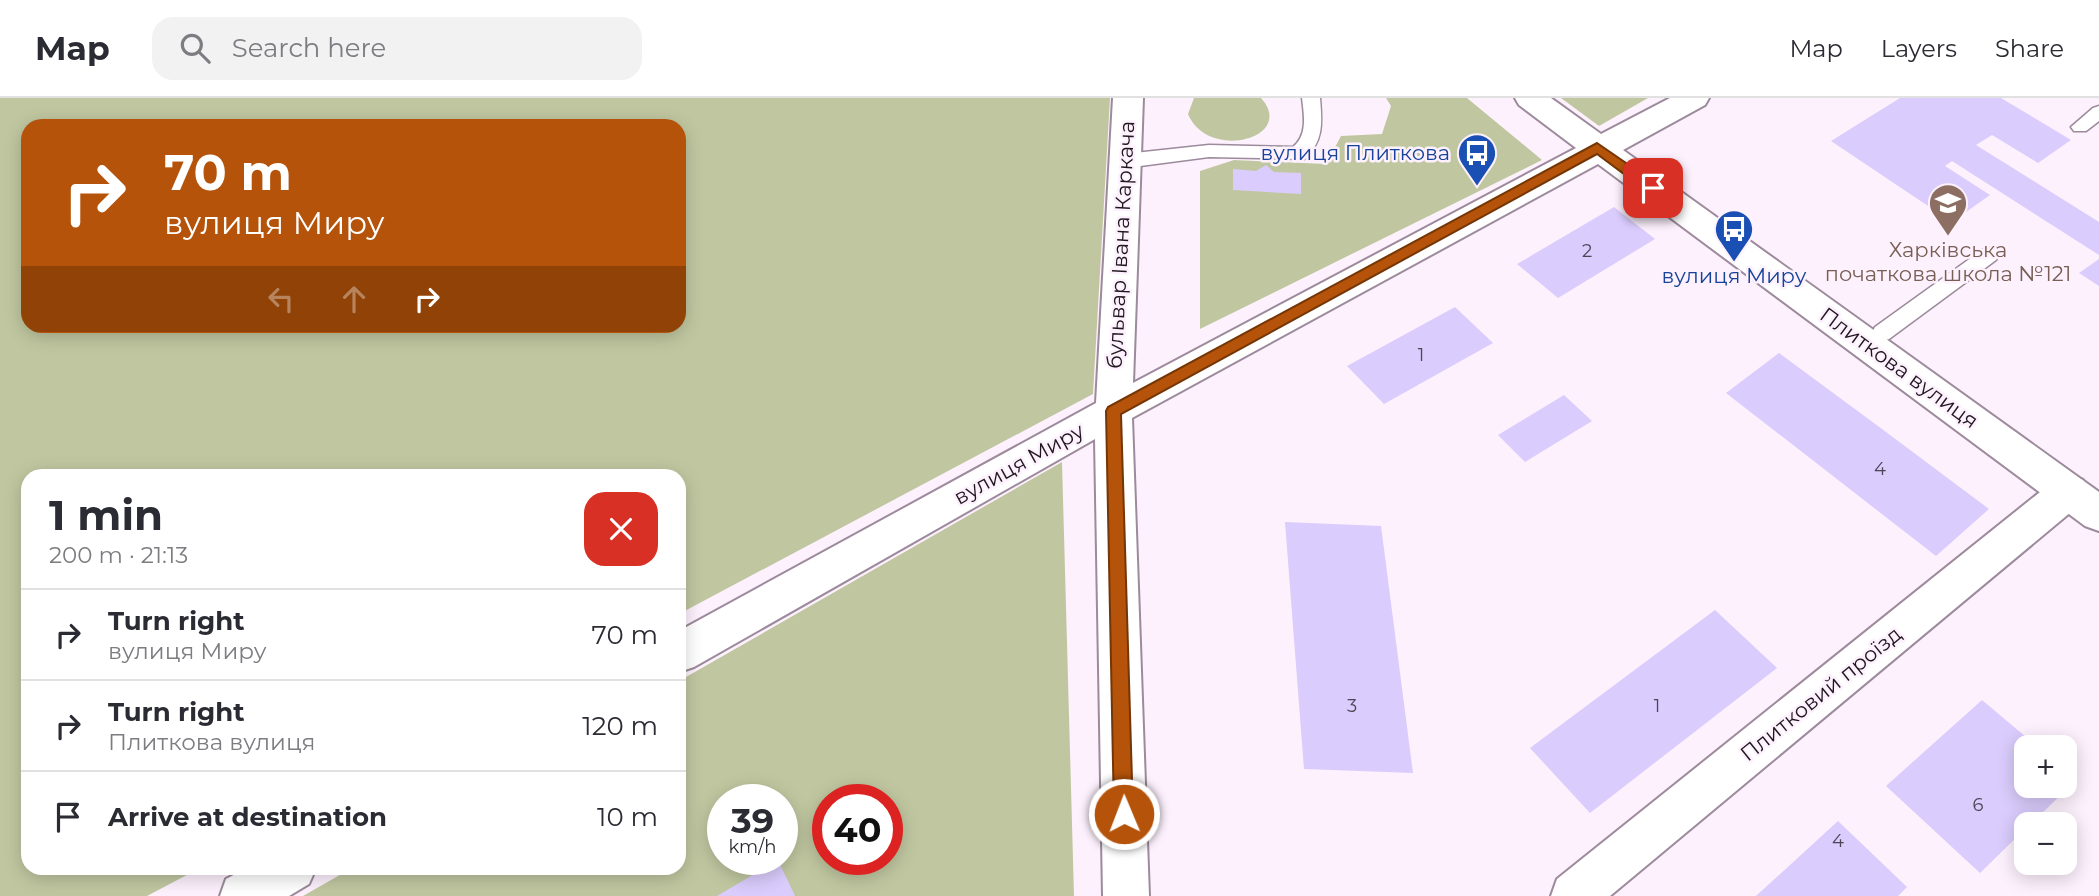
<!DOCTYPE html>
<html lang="en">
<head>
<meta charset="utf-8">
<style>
	:root { --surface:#fff; --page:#f2f2f3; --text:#2b2b33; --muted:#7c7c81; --line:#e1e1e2 }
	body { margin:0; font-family:Montserrat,sans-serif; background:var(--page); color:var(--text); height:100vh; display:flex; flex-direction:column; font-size:26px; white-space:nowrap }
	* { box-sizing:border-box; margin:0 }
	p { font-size:23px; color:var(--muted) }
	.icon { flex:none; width:38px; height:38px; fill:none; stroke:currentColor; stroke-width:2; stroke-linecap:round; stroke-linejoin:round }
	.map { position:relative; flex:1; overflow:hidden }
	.details { position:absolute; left:21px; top:371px; width:665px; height:406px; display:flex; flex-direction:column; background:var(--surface); border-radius:21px; box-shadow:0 4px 18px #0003 }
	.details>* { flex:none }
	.banner { position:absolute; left:21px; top:21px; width:665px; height:214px; border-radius:21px; box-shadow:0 4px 18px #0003; background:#b45309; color:#fff; overflow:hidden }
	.buttons { position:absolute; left:2014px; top:637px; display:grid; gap:14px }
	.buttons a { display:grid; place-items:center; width:63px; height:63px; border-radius:14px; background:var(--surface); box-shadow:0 4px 18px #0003; font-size:35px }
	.speed { position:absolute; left:707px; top:686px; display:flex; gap:14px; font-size:35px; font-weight:700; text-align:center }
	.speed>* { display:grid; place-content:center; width:91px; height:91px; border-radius:50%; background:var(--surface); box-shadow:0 4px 18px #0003; line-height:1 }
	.speed small { font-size:18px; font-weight:400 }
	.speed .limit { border:10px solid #d22; background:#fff; color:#111 }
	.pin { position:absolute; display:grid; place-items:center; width:60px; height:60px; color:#fff; margin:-30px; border-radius:14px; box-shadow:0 4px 10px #0006 }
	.me { position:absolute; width:77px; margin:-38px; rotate:359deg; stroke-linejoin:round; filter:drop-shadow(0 0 5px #0008) }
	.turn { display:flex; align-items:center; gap:24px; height:147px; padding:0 28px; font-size:32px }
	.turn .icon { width:91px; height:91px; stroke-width:2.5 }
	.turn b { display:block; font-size:49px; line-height:60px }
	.lanes { display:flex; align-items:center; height:66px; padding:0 28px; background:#0003; justify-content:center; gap:35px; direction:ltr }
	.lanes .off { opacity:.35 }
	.round { display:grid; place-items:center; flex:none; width:74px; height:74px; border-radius:21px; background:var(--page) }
	.headline { display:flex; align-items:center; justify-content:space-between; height:119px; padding:0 28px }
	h1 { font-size:42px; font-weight:700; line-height:52px }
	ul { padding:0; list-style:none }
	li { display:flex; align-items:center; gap:21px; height:91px; padding:0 28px; border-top:2px solid var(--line) }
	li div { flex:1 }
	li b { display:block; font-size:26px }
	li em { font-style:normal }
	header { display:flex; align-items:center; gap:42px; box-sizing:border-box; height:98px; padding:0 35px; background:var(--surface); border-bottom:2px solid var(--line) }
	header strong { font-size:33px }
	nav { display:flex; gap:38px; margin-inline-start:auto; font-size:24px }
	.search { width:490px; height:63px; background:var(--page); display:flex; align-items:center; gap:18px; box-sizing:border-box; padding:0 24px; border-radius:21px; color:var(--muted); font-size:26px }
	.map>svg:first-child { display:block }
	.green { fill:#c0c7a0; fill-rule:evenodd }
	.building { fill:#daccfc }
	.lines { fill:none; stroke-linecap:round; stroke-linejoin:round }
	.lane-casing { stroke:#9d8a9c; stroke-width:3 }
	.street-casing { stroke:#9d8a9c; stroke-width:4 }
	.secondary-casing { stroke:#9d8a9c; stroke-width:4 }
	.lane { fill:#fff; fill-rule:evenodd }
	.street { fill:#fff; fill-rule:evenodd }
	.secondary { fill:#fff; fill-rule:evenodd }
	.route { fill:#b45309; stroke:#753606; stroke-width:2 }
	.labels { text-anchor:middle; stroke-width:5; stroke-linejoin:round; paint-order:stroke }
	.number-label { font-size:18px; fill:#4d4456 }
	.transit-label { font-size:21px; fill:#164399; stroke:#fdf1fd; text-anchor:end }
	.street-label { font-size:21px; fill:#1e171e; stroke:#fdf1fd }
	.education-label { font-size:21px; fill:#785e54; stroke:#fdf1fd }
</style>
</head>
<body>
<header>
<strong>Map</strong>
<div class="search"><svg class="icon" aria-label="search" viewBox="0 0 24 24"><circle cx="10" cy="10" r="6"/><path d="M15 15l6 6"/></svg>Search here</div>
<nav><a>Map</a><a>Layers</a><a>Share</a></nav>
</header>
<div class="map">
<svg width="2099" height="798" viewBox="0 0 2099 798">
	<rect width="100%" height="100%" fill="#fdf1fd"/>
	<g class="green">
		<path d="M0,0H1110L1093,296L679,516V378H28V770H200L147,798H0ZM679,28V228H28V28Z"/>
		<path d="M1194,0H1261C1297,40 1208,64 1188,16Z"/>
		<polygon points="1386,0 1467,0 1542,62 1200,231 1200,73 1234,62 1326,66 1341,38 1382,36 1391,8"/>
		<polygon points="1561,0 1648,0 1599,28"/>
		<path d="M1062,364L1074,798H303L352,770H679V583ZM723,702H782V761H723ZM828,702H887V761H828Z"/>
	</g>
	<g class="building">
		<polygon points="1900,0 2001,0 2071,42 2038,65 1992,37 1976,47 2099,124 2099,157 1952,63 1945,68 1990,97 1952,124 1831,43"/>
		<polygon points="1266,67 1274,74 1301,75 1301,96 1233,92 1233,71 1256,73"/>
		<polygon points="1614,109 1655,141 1558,200 1517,166"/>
		<polygon points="2099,161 2099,188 2079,175"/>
		<polygon points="1455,209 1493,245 1384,306 1347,268"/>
		<polygon points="1779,255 1882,331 1989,411 1936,458 1726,295"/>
		<polygon points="1564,297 1592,323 1525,364 1498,337"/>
		<polygon points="1285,424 1381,428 1413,675 1304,671"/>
		<polygon points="1715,512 1777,570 1590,715 1530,650"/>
		<polygon points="1982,602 2038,649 2026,649 2026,688 2065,688 2065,673 2076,682 2031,726 2026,726 2026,730 1980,775 1886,688"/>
		<polygon points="1838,723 1907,789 1898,798 1756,798"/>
		<polygon points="778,762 795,798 717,798"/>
	</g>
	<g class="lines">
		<g class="lane-casing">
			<g id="lane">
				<path d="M1302,0H1320C1322,24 1324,44 1304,61L1209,59L1125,70L1118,68L1116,63L1118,58L1125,56L1209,47L1293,49C1308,37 1304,17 1302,0Z"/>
				<polygon points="2099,8 2099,23 2086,33 2074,33 2071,29 2093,10"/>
				<polygon points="1989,150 1996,152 1999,157 1996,162 1889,241 1882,243 1875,241 1872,235 1875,229 1982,152"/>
			</g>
		</g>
		<g class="street-casing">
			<polygon id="street" points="2069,377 2083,382 2088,393 2083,404 1610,798 1551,798 1557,781 2055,382"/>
		</g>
		<g class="secondary-casing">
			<g id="secondary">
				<polygon points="1113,0 1143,0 1133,285 1576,50 1519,7 1515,0 1551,0 1601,36 1670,0 1709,0 1705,7 1623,52 2099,394 2099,433 2085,428 1598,66 1132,320 1149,798 1103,798 1095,341 694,569 679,574 679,533 1096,305"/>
				<polygon points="247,770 316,770 309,786 289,798 220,798 226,781"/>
			</g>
		</g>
		<use href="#lane" class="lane"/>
		<use href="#street" class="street"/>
		<use href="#secondary" class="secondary"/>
	</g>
	<polygon class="route" points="1597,45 1658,87 1658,94 1648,94 1597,56 1121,316 1133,716 1130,723 1124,726 1117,723 1114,716 1106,313 1108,309"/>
	<defs>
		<g id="bus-pin" transform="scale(2.0125)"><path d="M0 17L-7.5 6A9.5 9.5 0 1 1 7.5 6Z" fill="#1a4fb4" stroke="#fdf1fd"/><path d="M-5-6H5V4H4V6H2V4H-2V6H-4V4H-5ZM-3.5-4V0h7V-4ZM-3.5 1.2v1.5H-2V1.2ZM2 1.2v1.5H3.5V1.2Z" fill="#fff"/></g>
		<g id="school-pin" transform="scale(2.0125)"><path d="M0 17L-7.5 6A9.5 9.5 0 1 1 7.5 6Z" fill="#8d6e63" stroke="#fdf1fd"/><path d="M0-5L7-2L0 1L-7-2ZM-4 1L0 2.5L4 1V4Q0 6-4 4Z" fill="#fff"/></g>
	</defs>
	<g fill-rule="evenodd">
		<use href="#bus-pin" x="1477" y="55"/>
		<use href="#school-pin" x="1948" y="105"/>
		<use href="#bus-pin" x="1734" y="131"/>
	</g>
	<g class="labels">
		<g class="number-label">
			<text x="1587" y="159">2</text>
			<text x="1421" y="263">1</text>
			<text x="1880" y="377">4</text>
			<text x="1352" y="614">3</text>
			<text x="1657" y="614">1</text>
			<text x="1978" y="713">6</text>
			<text x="1838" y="749">4</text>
		</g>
		<g class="transit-label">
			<text x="1450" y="62">вулиця Плиткова</text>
			<text x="1734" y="185" text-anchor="middle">вулиця Миру</text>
		</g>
		<g class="street-label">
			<text transform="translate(1121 147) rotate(-87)" y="7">бульвар Івана Каркача</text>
			<text transform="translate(1899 270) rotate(36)" y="7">Плиткова вулиця</text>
			<text transform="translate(1019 366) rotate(-29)" y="7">вулиця Миру</text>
			<text transform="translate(1821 596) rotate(-39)" y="7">Плитковий проїзд</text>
		</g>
		<g class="education-label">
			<text x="1948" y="159">Харківська<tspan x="1948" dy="24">початкова школа №121</tspan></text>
		</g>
	</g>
</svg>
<div class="buttons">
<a>+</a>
<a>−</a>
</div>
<div class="speed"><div>39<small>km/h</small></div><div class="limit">40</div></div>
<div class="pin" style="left:1653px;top:90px;background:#d93025"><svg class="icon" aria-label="arrive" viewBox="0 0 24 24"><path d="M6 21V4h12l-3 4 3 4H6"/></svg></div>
<svg class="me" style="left:1124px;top:716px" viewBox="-20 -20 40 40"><circle r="17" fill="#b45309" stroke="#fff" stroke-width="3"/><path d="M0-11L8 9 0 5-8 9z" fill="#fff"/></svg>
<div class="banner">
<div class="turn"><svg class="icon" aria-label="right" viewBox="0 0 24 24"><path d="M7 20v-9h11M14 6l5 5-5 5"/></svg><div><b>70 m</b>вулиця Миру</div></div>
<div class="lanes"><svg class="icon off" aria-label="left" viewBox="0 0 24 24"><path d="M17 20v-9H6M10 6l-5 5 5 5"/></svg><svg class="icon off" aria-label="ahead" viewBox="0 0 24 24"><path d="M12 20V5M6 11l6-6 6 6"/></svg><svg class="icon" aria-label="right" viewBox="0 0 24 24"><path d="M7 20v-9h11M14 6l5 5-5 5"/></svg></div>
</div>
<section class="details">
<div class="headline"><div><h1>1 min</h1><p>200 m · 21:13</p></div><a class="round" style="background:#d93025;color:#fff"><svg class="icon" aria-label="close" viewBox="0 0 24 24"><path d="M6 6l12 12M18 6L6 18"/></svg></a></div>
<ul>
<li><svg class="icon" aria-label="right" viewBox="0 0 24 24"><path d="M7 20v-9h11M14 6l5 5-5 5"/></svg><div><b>Turn right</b><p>вулиця Миру</p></div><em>70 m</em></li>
<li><svg class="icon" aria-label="right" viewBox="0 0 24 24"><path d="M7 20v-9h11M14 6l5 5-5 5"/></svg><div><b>Turn right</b><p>Плиткова вулиця</p></div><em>120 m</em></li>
<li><svg class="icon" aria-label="arrive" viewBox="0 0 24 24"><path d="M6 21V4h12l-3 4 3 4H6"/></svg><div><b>Arrive at destination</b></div><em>10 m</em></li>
</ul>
</section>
</div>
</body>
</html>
